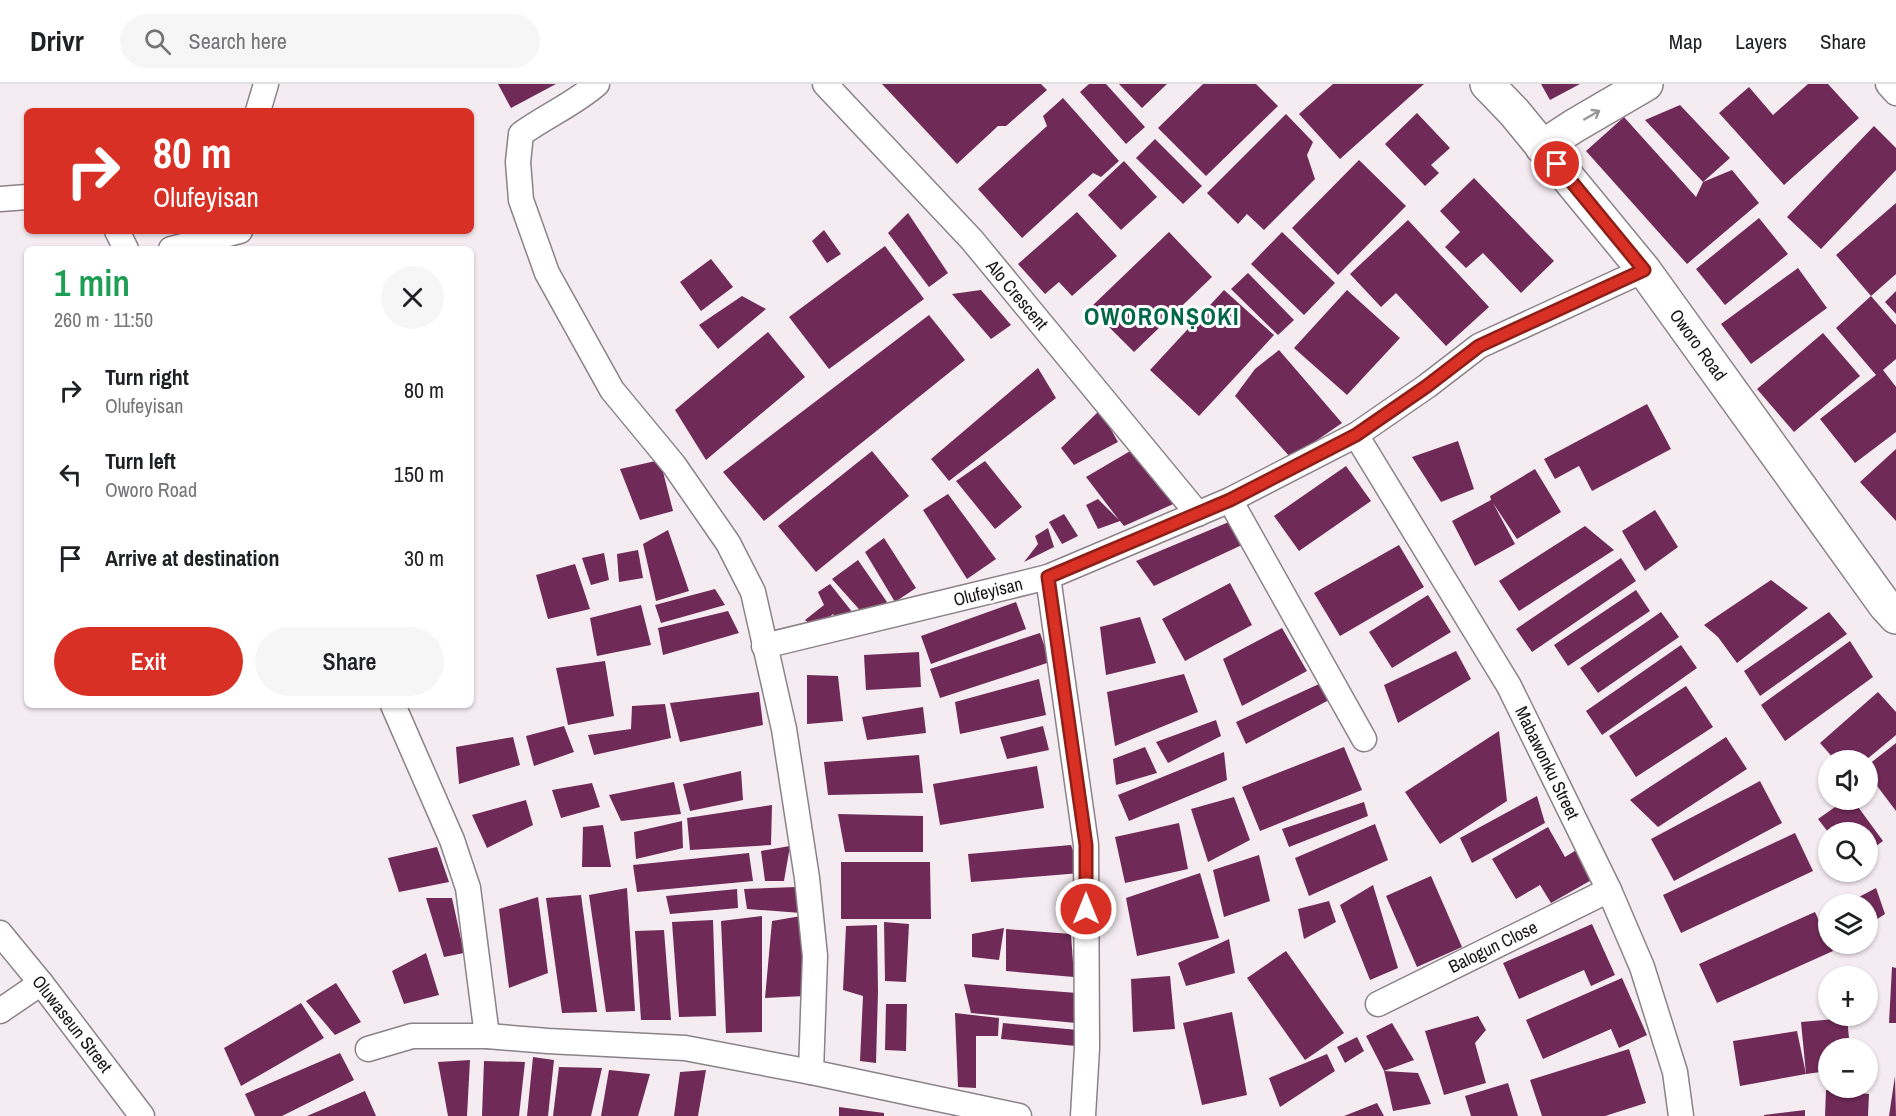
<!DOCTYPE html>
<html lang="en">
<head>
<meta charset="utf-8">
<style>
  :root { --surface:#fff; --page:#f6f6f6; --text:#202124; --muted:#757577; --line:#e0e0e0; --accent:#d93025 }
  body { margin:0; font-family:"Archivo Narrow",sans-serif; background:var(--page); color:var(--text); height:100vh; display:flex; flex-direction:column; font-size:22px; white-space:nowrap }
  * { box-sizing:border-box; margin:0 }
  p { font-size:20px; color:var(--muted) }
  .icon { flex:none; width:33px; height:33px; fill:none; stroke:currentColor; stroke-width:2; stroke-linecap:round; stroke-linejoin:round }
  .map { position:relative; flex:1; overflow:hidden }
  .side { position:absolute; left:24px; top:162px; width:450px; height:462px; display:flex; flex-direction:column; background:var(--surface); border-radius:9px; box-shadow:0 2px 4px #0004 }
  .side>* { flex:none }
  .guide { position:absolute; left:24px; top:24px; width:450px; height:126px; border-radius:9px; box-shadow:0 2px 4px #0004; background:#d93025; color:#fff; overflow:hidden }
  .controls { position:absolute; left:1818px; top:666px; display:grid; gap:12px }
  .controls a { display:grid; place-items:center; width:60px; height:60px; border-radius:50%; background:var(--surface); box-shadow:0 2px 4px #0004; font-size:30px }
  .pin { position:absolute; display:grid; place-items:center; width:51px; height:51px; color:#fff; margin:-26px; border:3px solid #fff; border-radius:50%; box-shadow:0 2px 6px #0007 }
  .me { position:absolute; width:66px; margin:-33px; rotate:0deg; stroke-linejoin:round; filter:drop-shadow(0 0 4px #0008) }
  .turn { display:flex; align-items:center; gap:21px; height:126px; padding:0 30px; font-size:27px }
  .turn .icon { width:78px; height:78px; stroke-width:2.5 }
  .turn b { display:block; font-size:42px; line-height:51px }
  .round { display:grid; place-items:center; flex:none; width:63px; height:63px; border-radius:32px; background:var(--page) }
  .summary { display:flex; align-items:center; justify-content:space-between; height:102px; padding:0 30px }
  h1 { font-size:36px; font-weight:600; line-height:45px; color:#1e9e55 }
  .cta { display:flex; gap:12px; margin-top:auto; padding:12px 30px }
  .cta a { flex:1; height:69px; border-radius:36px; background:var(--accent); color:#fff; font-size:24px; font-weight:600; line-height:69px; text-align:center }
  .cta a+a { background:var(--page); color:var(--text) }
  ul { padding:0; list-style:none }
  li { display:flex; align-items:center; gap:18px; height:84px; padding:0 30px }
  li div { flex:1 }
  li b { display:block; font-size:22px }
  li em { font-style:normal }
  header { display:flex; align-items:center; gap:36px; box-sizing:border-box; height:84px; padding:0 30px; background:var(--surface); border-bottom:2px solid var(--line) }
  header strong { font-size:28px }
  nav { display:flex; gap:33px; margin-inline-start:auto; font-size:21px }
  .search { width:420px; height:54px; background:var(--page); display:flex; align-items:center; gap:15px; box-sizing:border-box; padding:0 21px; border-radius:33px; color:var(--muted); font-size:22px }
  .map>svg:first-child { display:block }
</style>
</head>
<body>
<header>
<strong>Drivr</strong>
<div class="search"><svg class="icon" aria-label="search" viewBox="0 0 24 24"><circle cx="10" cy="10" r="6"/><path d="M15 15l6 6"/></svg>Search here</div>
<nav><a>Map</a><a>Layers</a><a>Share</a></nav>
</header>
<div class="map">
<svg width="1896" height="1032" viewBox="0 0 1896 1032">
  <rect width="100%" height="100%" fill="#f5ecf1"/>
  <g fill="#6f2a58">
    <path d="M498 0H556L511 24Z"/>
    <path d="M882 0H1041L1047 6 1006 42H998L957 80Z"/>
    <path d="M1089 0H1106L1145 43 1126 60 1080 8Z"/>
    <path d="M1119 0H1167L1142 24Z"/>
    <path d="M1203 0H1256L1278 22 1206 92 1158 44Z"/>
    <path d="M1333 0H1424L1340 75 1299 30Z"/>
    <path d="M1541 0H1580L1550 16Z"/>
    <path d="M1808 0H1828L1859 34 1784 101 1719 29 1749 3 1773 31Z"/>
    <path d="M1063 14 1119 77 1101 93 1093 89 1022 154 978 105 1047 42 1043 32Z"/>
    <path d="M1680 21 1730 74 1703 98 1732 86 1759 119 1687 180 1586 67 1624 33 1696 113 1703 98 1645 36Z"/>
    <path d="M1417 29 1450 64 1431 81 1439 89 1425 102 1385 60Z"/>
    <path d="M1286 30 1313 58 1307 71 1315 95 1264 146 1247 130 1238 140 1207 109Z"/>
    <path d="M1874 42 1896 64V86L1821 165 1787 133Z"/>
    <path d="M1155 55 1202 102 1183 120 1136 74Z"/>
    <path d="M1359 76 1406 122 1338 191 1292 144Z"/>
    <path d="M1124 77 1157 113 1121 146 1088 111Z"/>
    <path d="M1474 94 1554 177 1521 209 1483 169 1466 184 1445 163 1460 148 1440 127Z"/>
    <path d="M1896 119V190L1871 212 1836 171Z"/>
    <path d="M1077 128 1117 172 1072 212 1059 198 1045 210 1018 180Z"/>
    <path d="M908 129 948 189 929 203 888 149Z"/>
    <path d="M1759 134 1788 170 1725 221 1696 185Z"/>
    <path d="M1408 136 1489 223 1446 262 1396 209 1381 223 1350 190Z"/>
    <path d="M824 146 841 170 827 179 812 157Z"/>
    <path d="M1169 148 1212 193 1134 268 1090 224Z"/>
    <path d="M1282 148 1335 199 1304 231 1251 180Z"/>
    <path d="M885 162 924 215 829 285 789 233Z"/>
    <path d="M711 175 733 203 701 227 680 198Z"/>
    <path d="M1798 184 1827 224 1751 280 1721 240Z"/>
    <path d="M1248 189 1294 236 1278 251 1231 205Z"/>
    <path d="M981 206 1011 241 991 255 952 210Z"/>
    <path d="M1224 206 1274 251 1199 332 1150 286Z"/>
    <path d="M1347 206 1400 254 1347 311 1294 264Z"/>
    <path d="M1896 207V230L1885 218Z"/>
    <path d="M742 212 766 225 718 265 699 241Z"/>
    <path d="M1871 212 1896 241V275L1883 286 1896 303V348L1855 379 1820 335 1876 291 1836 244Z"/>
    <path d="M929 231 965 276 764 437 723 388Z"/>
    <path d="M768 248 805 293 706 376 675 326Z"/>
    <path d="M1823 249 1860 292 1794 348 1757 305Z"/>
    <path d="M1279 266 1342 339 1291 374 1235 312 1255 285Z"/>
    <path d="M1038 284 1056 314 949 397 931 375Z"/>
    <path d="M1647 320 1671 365 1592 407 1579 382 1555 395 1544 375Z"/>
    <path d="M1100 326 1118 358 1074 381 1061 364Z"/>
    <path d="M1458 357 1474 405 1441 418 1412 373Z"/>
    <path d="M1137 363 1180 417 1124 442 1120 437 1098 445 1086 421 1098 415 1119 436 1086 393Z"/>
    <path d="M1896 365V437L1860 398Z"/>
    <path d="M872 367 909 412 816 488 778 442Z"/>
    <path d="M660 376 673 427 640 436 620 385Z"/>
    <path d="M985 377 1022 423 995 445 956 397Z"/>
    <path d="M1346 382 1371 417 1299 467 1274 432Z"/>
    <path d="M1535 385 1561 428 1517 455 1493 419 1515 460 1475 482 1452 437 1491 416 1490 412Z"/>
    <path d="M948 410 996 475 967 495 923 426Z"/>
    <path d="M1655 426 1678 463 1645 487 1622 447Z"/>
    <path d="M1064 430 1078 452 1062 460 1049 438Z"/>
    <path d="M1236 435 1244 460 1154 502 1136 477Z"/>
    <path d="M1585 442 1614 466 1519 527 1499 497Z"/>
    <path d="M1048 444 1054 463 1024 478 1038 460 1035 452Z"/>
    <path d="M668 446 689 507 656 517 643 460Z"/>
    <path d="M884 454 916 504 895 518 865 468Z"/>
    <path d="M1399 461 1424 503 1340 552 1314 509Z"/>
    <path d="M638 466 643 494 619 498 617 470Z"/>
    <path d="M604 469 609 496 591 501 582 474Z"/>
    <path d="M1621 474 1636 497 1532 568 1516 545Z"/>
    <path d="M858 476 887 518 866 533 832 495Z"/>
    <path d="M575 480 590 525 548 535 536 491Z"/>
    <path d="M1771 496 1808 524 1737 579 1718 553 1704 541Z"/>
    <path d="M1230 499 1252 541 1185 577 1162 535Z"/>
    <path d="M830 500 853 529 841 539 833 530 816 545 805 536 824 521 818 508Z"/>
    <path d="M715 505 725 521 661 539 655 521Z"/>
    <path d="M1636 506 1650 527 1568 582 1554 561Z"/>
    <path d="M1428 511 1451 548 1392 584 1369 548Z"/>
    <path d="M1016 518 1026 545 931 580 921 552Z"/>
    <path d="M641 521 651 561 597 572 590 534Z"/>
    <path d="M728 527 739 549 663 571 658 544Z"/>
    <path d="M1661 528 1679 553 1598 609 1580 584Z"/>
    <path d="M1829 528 1847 550 1760 612 1744 587Z"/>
    <path d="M1140 533 1156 579 1106 591 1100 543Z"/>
    <path d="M1282 544 1307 587 1242 622 1223 575Z"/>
    <path d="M1040 549 1050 578 940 614 930 585Z"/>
    <path d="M1850 557 1873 593 1785 657 1761 621Z"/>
    <path d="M1681 561 1697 584 1602 651 1586 627Z"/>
    <path d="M1456 567 1471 595 1398 639 1384 601Z"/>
    <path d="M919 568 921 603 866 606 864 571Z"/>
    <path d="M605 577 614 632 568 641 556 584Z"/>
    <path d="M1184 590 1198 628 1115 662 1107 608Z"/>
    <path d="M807 591 838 592 843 637 807 640Z"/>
    <path d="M1039 595 1046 631 960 650 955 618Z"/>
    <path d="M1319 600 1329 616 1246 660 1236 638Z"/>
    <path d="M1686 602 1713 643 1636 693 1609 652Z"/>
    <path d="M759 608 763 641 680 658 670 619Z"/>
    <path d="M1878 608 1896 628V651L1866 676H1835L1820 659Z"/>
    <path d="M665 620 671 654 594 671 588 651 631 645 632 622Z"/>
    <path d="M923 623 926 649 867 656 862 633Z"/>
    <path d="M1216 636 1221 652 1168 679 1156 658Z"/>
    <path d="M564 642 574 668 534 682 526 652Z"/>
    <path d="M1043 642 1049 666 1007 675 1000 653Z"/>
    <path d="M1499 647 1507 717 1440 760 1405 708Z"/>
    <path d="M513 653 520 681 459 700 456 663Z"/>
    <path d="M1726 653 1747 685 1658 743 1630 716Z"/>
    <path d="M1896 659V727L1868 690V681Z"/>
    <path d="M1145 663 1157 689 1116 701 1113 675Z"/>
    <path d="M1344 663 1362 706 1260 747 1242 703Z"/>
    <path d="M1224 668 1227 696 1129 737 1118 711Z"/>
    <path d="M919 671 923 709 828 711 824 678Z"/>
    <path d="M1037 682 1044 724 940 741 933 700Z"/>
    <path d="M741 687 743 716 690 727 683 700Z"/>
    <path d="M1760 697 1782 739 1674 797 1651 755Z"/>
    <path d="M674 698 681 730 621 737 609 711Z"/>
    <path d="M592 699 600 723 561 734 552 706Z"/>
    <path d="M1537 712 1545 739 1472 779 1460 754Z"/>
    <path d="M1234 713 1250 756 1208 778 1191 725Z"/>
    <path d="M526 716 533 741 487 764 472 731Z"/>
    <path d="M1845 716H1853L1883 757 1868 768V748H1828L1818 735Z"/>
    <path d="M1364 718 1368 732 1289 763 1282 745Z"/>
    <path d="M772 721 771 761 690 766 687 734Z"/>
    <path d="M838 730 923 732V768H845Z"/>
    <path d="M682 737 683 764 636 775 634 748Z"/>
    <path d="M1179 739 1188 785 1125 799 1115 753Z"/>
    <path d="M1375 740 1388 776 1309 812 1295 774Z"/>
    <path d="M603 741 611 783H582L583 743Z"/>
    <path d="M1548 743 1565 773 1578 765 1595 794 1551 819 1540 801 1516 815 1492 775Z"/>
    <path d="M1795 749 1813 787 1681 849 1663 811Z"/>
    <path d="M1071 761 1081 789 971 798 968 770Z"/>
    <path d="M790 762 784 797H765L761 767Z"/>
    <path d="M437 763 449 798 399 808 388 774Z"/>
    <path d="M749 769 753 797 637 808 633 781Z"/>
    <path d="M1259 771 1270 817 1224 833 1213 786Z"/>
    <path d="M841 778H930L931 835H841Z"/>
    <path d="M1200 789 1219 854 1137 872 1126 814Z"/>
    <path d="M1431 792 1462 863 1417 883 1386 812Z"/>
    <path d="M1373 801 1398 884 1370 896 1340 821Z"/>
    <path d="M797 803 801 829 747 825 744 805Z"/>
    <path d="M627 804 635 927 606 928 589 811Z"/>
    <path d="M1876 804 1885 830 1868 841V820H1857L1855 815Z"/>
    <path d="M737 805 738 824 670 830 666 812Z"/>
    <path d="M581 811 597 928 562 929 546 814Z"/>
    <path d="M538 813 548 889 509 904 499 825Z"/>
    <path d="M426 814H452L464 869 444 873Z"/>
    <path d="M1329 817 1336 838 1304 855 1298 825Z"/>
    <path d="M1815 828 1833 867 1717 919 1699 880Z"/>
    <path d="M807 831 805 912 765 914 772 837Z"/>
    <path d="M762 832V948L726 949 721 837Z"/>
    <path d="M713 836 716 932 679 933 672 838Z"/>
    <path d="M884 838 909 840 906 898 885 897Z"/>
    <path d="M1592 840 1615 891 1591 902 1584 886 1519 915 1503 879Z"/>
    <path d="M877 841 878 908 876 979 860 977 863 912 843 906 846 842Z"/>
    <path d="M1004 844 999 876 972 873V850Z"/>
    <path d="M1006 845 1071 850 1074 893 1006 887Z"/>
    <path d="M664 846 671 936H641L635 847Z"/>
    <path d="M1229 855 1235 889 1186 902 1178 879Z"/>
    <path d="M1286 867 1344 949 1305 976 1247 894Z"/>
    <path d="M426 869 439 911 404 920 392 887Z"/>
    <path d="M1892 883 1896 884V939H1889Z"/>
    <path d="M1170 892 1175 945 1133 948 1131 895Z"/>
    <path d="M1622 894 1647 951 1619 964 1611 945 1543 975 1526 936Z"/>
    <path d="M336 899 361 938 335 951 306 917Z"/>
    <path d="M964 900 1077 909 1076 939 971 929Z"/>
    <path d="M301 919 324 954 241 1002 224 964Z"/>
    <path d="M886 920H907L906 967 885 966Z"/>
    <path d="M1232 928 1247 1011 1202 1021 1183 939Z"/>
    <path d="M955 929 999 934 998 952H976V1004L958 1003Z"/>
    <path d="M1478 932 1486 946 1475 959 1486 999 1444 1011 1425 947Z"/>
    <path d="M1847 934 1850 964H1828V987L1806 990 1801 938Z"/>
    <path d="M1003 939 1078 946 1076 962 1001 955Z"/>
    <path d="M1392 939 1414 976 1384 987 1366 952Z"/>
    <path d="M1797 947 1806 990 1740 1002 1733 957Z"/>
    <path d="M1357 953 1364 967 1345 979 1337 963Z"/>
    <path d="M1629 965 1646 1019 1605 1032H1542L1530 996Z"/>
    <path d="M340 969 354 996 282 1032H255L245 1010Z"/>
    <path d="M1327 970 1335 987 1280 1023 1269 994Z"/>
    <path d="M533 973 554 976 548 1032H527Z"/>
    <path d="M470 976 467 1032H448L438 978Z"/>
    <path d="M484 977 525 978 519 1032H482Z"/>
    <path d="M559 983 602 984 591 1032H553Z"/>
    <path d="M609 986 650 990 638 1032H601Z"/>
    <path d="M706 986 698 1032H674L680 988Z"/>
    <path d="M1384 987 1418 989 1431 1020 1393 1027Z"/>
    <path d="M1895 992 1896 1032H1889Z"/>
    <path d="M1508 999 1518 1032H1471L1465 1012Z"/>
    <path d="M1826 1006 1869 1010 1868 1032H1825Z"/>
    <path d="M365 1007 376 1032H307Z"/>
    <path d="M1377 1019 1384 1032H1344Z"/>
    <path d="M839 1023 884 1029V1032H839Z"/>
    <path d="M1805 1026V1032H1764V1031Z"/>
  </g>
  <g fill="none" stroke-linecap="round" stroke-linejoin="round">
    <defs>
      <g id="street">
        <path d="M597 0C574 20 546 32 521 50L518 78 521 116 547 189 612 306 674 381 728 459 753 508 784 645 807 794 815 872 811 988"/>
        <path d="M825 0 972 156 1198 430"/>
        <path d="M1888 0 1896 9"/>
        <path d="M258 27 266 0"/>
        <path d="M0 115 27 113"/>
        <path d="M117 147 126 165"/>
        <path d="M171 165 240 147"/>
        <path d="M1356 351 1509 602 1609 806 1642 883 1675 988 1681 1032"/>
        <path d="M1230 416 1364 655"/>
        <path d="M1048 493 1086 761 1087 964 1083 1032"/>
        <path d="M764 562 1048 493 1230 416 1356 351 1427 302 1479 262 1644 186"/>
        <path d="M393 621 452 756 468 804 487 952"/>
        <path d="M0 849 41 899 142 1032"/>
        <path d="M1378 920 1609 806"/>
        <path d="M0 927 41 899"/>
        <path d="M368 965 412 952H487L548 957 685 964 811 988 1019 1032"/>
      </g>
      <g id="secondary">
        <path d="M1487 0 1514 28 1644 186 1885 521 1896 533"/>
        <path d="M1542 63 1574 42 1646 0"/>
      </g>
    </defs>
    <use href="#street" stroke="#8a8287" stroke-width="27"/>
    <use href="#secondary" stroke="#8a8287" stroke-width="36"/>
    <use href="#street" stroke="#fff" stroke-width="24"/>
    <use href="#secondary" stroke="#fff" stroke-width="33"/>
  </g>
  <defs><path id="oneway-shaft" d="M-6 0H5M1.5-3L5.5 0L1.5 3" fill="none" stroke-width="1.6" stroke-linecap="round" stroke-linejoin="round" transform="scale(1.5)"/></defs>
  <use stroke="#989697" href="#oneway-shaft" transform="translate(1592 31) rotate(-30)"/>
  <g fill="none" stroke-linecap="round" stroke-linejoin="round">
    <defs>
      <path id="route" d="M1086 825V761L1048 493 1230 416 1356 351 1427 302 1479 262 1644 186 1557 80"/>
    </defs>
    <use href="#route" stroke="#8d1f18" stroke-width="15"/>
    <use href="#route" stroke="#d93025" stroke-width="10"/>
  </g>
  <g text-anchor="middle" stroke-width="6" stroke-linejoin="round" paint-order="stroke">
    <g font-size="18" fill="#191617" stroke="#fff">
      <text transform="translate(1017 211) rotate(50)" y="6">Alo Crescent</text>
      <text transform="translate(1698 261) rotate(54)" y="6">Oworo Road</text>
      <text transform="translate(988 508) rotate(-14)" y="6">Olufeyisan</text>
      <text transform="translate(1547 679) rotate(64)" y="6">Mabawonku Street</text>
      <text transform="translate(1493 863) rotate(-26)" y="6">Balogun Close</text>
      <text transform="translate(72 940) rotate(52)" y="6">Oluwaseun Street</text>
    </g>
    <g font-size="24" font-weight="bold" letter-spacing="1.5" fill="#006846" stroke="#fff">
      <text x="1162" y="241">OWORONṢOKI</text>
    </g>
  </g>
</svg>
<div class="controls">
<a><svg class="icon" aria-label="sound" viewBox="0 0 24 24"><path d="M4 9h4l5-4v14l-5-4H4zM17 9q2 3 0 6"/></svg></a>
<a><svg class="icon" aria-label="search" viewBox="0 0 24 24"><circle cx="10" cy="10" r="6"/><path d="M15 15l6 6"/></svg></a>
<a><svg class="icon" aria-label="layers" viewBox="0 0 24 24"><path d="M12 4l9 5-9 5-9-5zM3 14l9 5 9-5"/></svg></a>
<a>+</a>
<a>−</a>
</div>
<div class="pin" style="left:1557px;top:80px;background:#d93025"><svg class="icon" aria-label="arrive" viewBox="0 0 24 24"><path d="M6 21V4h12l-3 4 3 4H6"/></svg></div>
<svg class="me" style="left:1086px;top:825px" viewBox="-20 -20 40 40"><circle r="17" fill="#d93025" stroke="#fff" stroke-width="3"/><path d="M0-11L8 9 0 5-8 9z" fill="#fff"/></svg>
<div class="guide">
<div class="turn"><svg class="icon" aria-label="right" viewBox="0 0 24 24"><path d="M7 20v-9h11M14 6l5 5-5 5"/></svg><div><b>80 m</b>Olufeyisan</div></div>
</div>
<section class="side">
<div class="summary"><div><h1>1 min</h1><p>260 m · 11:50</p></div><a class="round"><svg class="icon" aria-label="close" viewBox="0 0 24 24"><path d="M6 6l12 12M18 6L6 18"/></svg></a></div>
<ul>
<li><svg class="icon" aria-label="right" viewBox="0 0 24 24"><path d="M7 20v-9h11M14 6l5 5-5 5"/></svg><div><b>Turn right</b><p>Olufeyisan</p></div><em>80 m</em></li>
<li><svg class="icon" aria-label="left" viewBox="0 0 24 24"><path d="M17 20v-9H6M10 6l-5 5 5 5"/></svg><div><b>Turn left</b><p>Oworo Road</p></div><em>150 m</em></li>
<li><svg class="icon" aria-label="arrive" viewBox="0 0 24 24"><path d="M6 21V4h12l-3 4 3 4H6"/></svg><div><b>Arrive at destination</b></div><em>30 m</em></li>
</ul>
<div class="cta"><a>Exit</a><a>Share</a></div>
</section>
</div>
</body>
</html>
